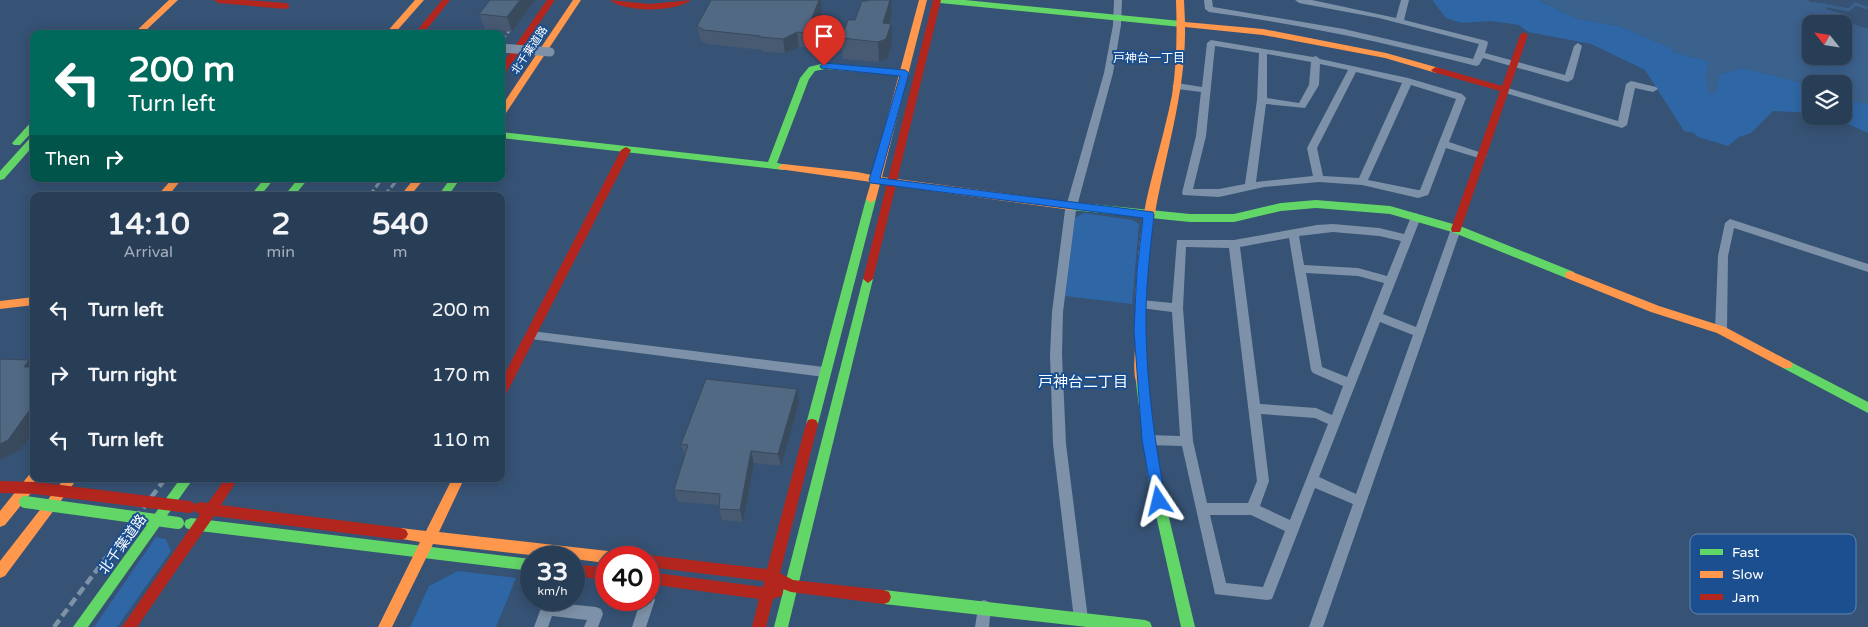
<!DOCTYPE html>
<html lang="en">
<head>
<meta charset="utf-8">
<style>
  :root { --surface:#283e57; --page:#30455d; --text:#f1f3f6; --muted:#a5aeba; --line:#44576d }
  body { margin:0; font-family:"Varela Round","Noto Sans JP",sans-serif; background:var(--page); color:var(--text); height:100vh; display:flex; flex-direction:column; font-size:19px; white-space:nowrap }
  * { box-sizing:border-box; margin:0 }
  p { font-size:16px; color:var(--muted) }
  .icon { flex:none; width:28px; height:28px; fill:none; stroke:currentColor; stroke-width:2; stroke-linecap:round; stroke-linejoin:round }
  .map { position:relative; flex:1; overflow:hidden }
  .sheet { position:absolute; left:30px; top:192px; width:475px; height:290px; display:flex; flex-direction:column; background:var(--surface); border-radius:10px; box-shadow:0 2px 12px #0003,0 0 0 1px var(--line) }
  .sheet>* { flex:none }
  .banner { position:absolute; left:30px; top:30px; width:475px; height:152px; border-radius:10px; box-shadow:0 2px 12px #0003,0 0 0 1px var(--line); background:#00695c; color:#fff; overflow:hidden }
  .needle { width:32px; rotate:300deg }
  .tools { position:absolute; left:1802px; top:15px; display:grid; gap:10px }
  .tools a { display:grid; place-items:center; width:50px; height:50px; border-radius:10px; background:var(--surface); box-shadow:0 2px 12px #0003,0 0 0 1px var(--line); font-size:25px }
  .speed { position:absolute; left:520px; top:546px; display:flex; gap:10px; font-size:25px; font-weight:700; text-align:center }
  .speed>* { display:grid; place-content:center; width:65px; height:65px; border-radius:50%; background:var(--surface); box-shadow:0 2px 12px #0003,0 0 0 1px var(--line); line-height:1 }
  .speed small { font-size:12px; font-weight:400 }
  .speed .limit { border:8px solid #d22; background:#fff; color:#111 }
  .pin { position:absolute; display:grid; place-items:center; width:42px; height:42px; color:#fff; margin:-51px -21px; border-radius:50% 50% 50% 0; rotate:-45deg; box-shadow:0 0 5px #0007 }
  .pin .icon { rotate:45deg }
  .me { position:absolute; width:55px; margin:-28px; rotate:350deg; stroke-linejoin:round; filter:drop-shadow(0 0 4px #0008) }
  .turn { display:flex; align-items:center; gap:18px; height:105px; padding:0 15px; font-size:22px }
  .turn .icon { width:65px; height:65px; stroke-width:2.5 }
  .turn b { display:block; font-size:35px; line-height:42px }
  .then { display:flex; align-items:center; height:48px; padding:0 15px; background:#0003; gap:10px; font-size:19px }
  .eta { display:flex; justify-content:space-evenly; align-items:center; height:85px; text-align:center }
  .eta b { font-size:30px; font-weight:700; line-height:35px }
  ul { padding:0; list-style:none }
  li { display:flex; align-items:center; gap:15px; height:65px; padding:0 15px }
  li div { flex:1 }
  li b { display:block; font-size:19px }
  li em { font-style:normal }
  .map>svg:first-child { display:block }
</style>
</head>
<body>
<div class="map">
<svg width="1868" height="627" viewBox="0 0 1868 627">
  <rect width="100%" height="100%" fill="#365274"/>
  <g fill="#2f66a5">
    <path d="M1432 0H1539L1578 19 1619 26 1669 47 1676 53 1710 61 1706 74 1714 94 1720 74 1743 68 1811 85V113L1773 111 1751 133 1739 137 1728 146 1698 137 1694 133 1684 131 1645 70 1591 44 1528 32 1519 25 1491 21 1462 23 1446 18Z"/>
    <path d="M1844 98 1849 101 1868 104V133L1842 121 1824 116H1844Z"/>
    <path d="M1084 213 1132 220 1139 224 1132 304 1065 296 1075 218Z"/>
    <path d="M156 537 166 539 171 551 117 627H94Z"/>
    <path d="M458 571 516 578 496 627H410L429 586Z"/>
  </g>
  <path fill="#3b618d" fill-rule="evenodd" d="M1539 0H1808L1811 2 1828 4 1826 9 1844 14 1841 20 1868 29V104L1849 101 1844 98V84H1811V85L1743 68 1720 74 1714 94 1708 93 1706 74 1709 61 1676 53 1669 47 1619 26 1578 19ZM1811 24H1844V56H1811Z"/>
  <g fill="none" stroke-linecap="round" stroke-linejoin="round">
    <path stroke="#3b618d" stroke-width="3" d="M1823 5 1849 10 1855 4 1868 8"/>
    <g fill="#7d92a8" fill-rule="evenodd">
      <path d="M1114 0H1122L1121 25 1113 73 1076 210 1063 312 1062 355 1066 444 1088 619 1086 624 1081 626 1076 624 1074 619 1053 444 1050 355 1052 312 1065 210 1104 73 1113 25Z"/>
      <path d="M1204 0H1212L1213 7 1344 29 1473 59 1479 44 1379 18 1299 3 1295 0H1312L1396 18 1401 0H1409L1404 20 1487 41 1488 43 1485 53 1565 75 1574 46 1578 43 1582 46 1573 79 1568 82 1483 58 1479 65 1476 66C1388 43 1300 24 1209 12L1205 9Z"/>
      <path d="M1211 40 1313 57 1316 56 1320 59 1408 78 1462 94 1466 98 1449 142 1485 154 1487 156 1482 159 1446 148 1429 193 1428 195 1418 198 1362 185 1319 182 1264 187 1219 197 1183 195 1182 193 1196 136 1201 92 1177 89 1172 86 1177 83 1202 87 1207 43ZM1215 46 1259 53 1257 100 1245 184 1219 189H1193L1206 136ZM1267 54 1311 62 1309 85 1299 103 1267 98ZM1320 64 1348 70 1307 148 1313 176 1256 182 1266 104 1305 108 1319 85ZM1356 72 1402 83 1359 178 1323 176 1317 148ZM1411 85 1456 99 1420 190H1418L1368 180Z"/>
      <path d="M1631 81 1656 87 1658 89 1653 92 1635 88 1627 125 1622 128 1502 92 1500 90 1502 88H1508L1618 121 1626 84Z"/>
      <path d="M1416 213 1421 217 1383 314 1416 327 1451 229 1456 225 1461 229 1323 627H1309L1353 504 1315 488 1272 599 1267 600 1215 594 1182 446 1148 445 1144 444 1142 440 1144 436 1148 435 1180 436 1172 312 1141 308 1135 304 1141 300 1172 303 1177 240H1234L1317 225 1333 224 1379 228 1404 234 1411 217ZM1333 232 1379 236 1401 241 1387 276 1358 268 1304 265 1299 236ZM1289 238 1311 370 1313 373 1343 386 1332 415 1316 408 1260 404 1240 247ZM1186 247 1229 248 1257 481 1248 503H1207L1193 441 1183 308ZM1306 273 1358 276 1384 283 1347 377 1322 367ZM1380 322 1413 335 1356 494 1319 477ZM1261 414 1315 418 1328 424 1290 520 1260 506 1269 481ZM1210 515H1251L1285 531 1263 587 1226 583Z"/>
      <path d="M1730 219 1868 264V272L1734 228 1728 256 1727 330 1725 333H1717L1715 330 1718 256 1725 223Z"/>
      <path d="M531 331 824 367 828 369 830 372 828 375 824 377 531 339 527 338 525 335 527 332Z"/>
      <path d="M649 594 653 595 655 600 646 627H632L641 600H649Z"/>
      <path d="M544 600H558L557 603 596 607 601 609 603 614 598 627H584L587 620 552 616 548 627H534Z"/>
      <path d="M984 600 989 602 991 607 989 627H975L979 602Z"/>
    </g>
    <g fill="#63d668" fill-rule="evenodd">
      <path d="M936 0H965L1181 21 1185 24 1181 27 940 3Z"/>
      <path d="M825 63 905 70 910 73 905 76 825 69 815 71 809 79 777 163 787 165 788 167 783 170 501 138V132L768 162 800 78 809 67Z"/>
      <path d="M34 121V130L20 145H14L12 143 14 141 31 122Z"/>
      <path d="M34 136V145L4 179 0 180V171L31 137Z"/>
      <path d="M264 179H274L260 196H250Z"/>
      <path d="M298 179H308L294 196H284Z"/>
      <path d="M450 179H460L448 196H438Z"/>
      <path d="M871 195 876 199 818 424 816 428 812 429 808 428 806 424 866 199Z"/>
      <path d="M1316 200 1390 206 1460 226 1574 272 1575 275 1574 278H1566L1452 232 1390 214 1316 208 1281 211 1234 222H1190L1071 210 1066 206 1071 202 1190 214H1234L1281 203Z"/>
      <path d="M868 275 873 279 788 627H774L863 279Z"/>
      <path d="M1787 360 1868 402V413L1783 368 1781 365 1783 362Z"/>
      <path d="M1142 378 1146 380 1148 383 1161 484 1195 627H1181L1149 484 1136 383 1138 380Z"/>
      <path d="M180 479H193L88 627H73Z"/>
      <path d="M191 518 531 559V571L191 530 186 528 184 524 186 520Z"/>
      <path d="M884 590 1145 620 1150 622 1152 627H1087L884 604 879 602 877 597 879 592Z"/>
    </g>
    <g fill="#ff974d" fill-rule="evenodd">
      <path d="M169 0H178L142 34H133Z"/>
      <path d="M415 0H424L394 34H385Z"/>
      <path d="M573 0H581L504 116 501 117V107Z"/>
      <path d="M919 0H927L882 177 1071 202 1075 203 1076 206 1075 209 1071 210 880 184 876 199 871 203 866 199 871 182 779 169 778 167 783 164 857 172 872 175Z"/>
      <path d="M1176 0H1184L1185 22 1263 29 1386 53 1439 68 1441 70 1436 73 1385 58 1263 35 1185 27C1186 93 1165 154 1154 219 1144 273 1145 328 1148 383L1146 386 1142 388 1138 386C1132 376 1135 357 1135 345 1134 297 1137 249 1146 202 1154 166 1165 131 1172 95 1177 63 1177 32 1176 0Z"/>
      <path d="M172 179H182L168 196H157Z"/>
      <path d="M414 179H424L410 196H400Z"/>
      <path d="M1570 271 1659 306 1725 327 1791 362 1793 365 1791 368H1783L1717 333 1651 312 1566 278 1565 275 1566 272Z"/>
      <path d="M34 297V305L0 309V301Z"/>
      <path d="M34 474V479H40L39 483 5 525 0 527V511L29 475Z"/>
      <path d="M64 479H77L5 576 0 578V561Z"/>
      <path d="M452 479H464L439 532 617 552 622 554 624 558H606V563L574 559V558H557L433 544 392 627H378L420 542 396 538 394 534 396 530 401 528 426 531Z"/>
    </g>
    <g fill="#b3261e" fill-rule="evenodd">
      <path d="M214 0H247L286 3 290 6 286 9 218 3Z"/>
      <path d="M442 0H450L423 34H414Z"/>
      <path d="M547 0H555L504 75 501 76V66Z"/>
      <path d="M610 0 650 4 691 0C676 12 625 13 610 0Z"/>
      <path d="M933 0H941L873 279 868 283 863 279Z"/>
      <path d="M1524 32 1528 35 1461 229 1460 232H1452L1451 229 1500 91 1433 72 1431 70 1436 67 1502 86 1520 35Z"/>
      <path d="M626 147 631 150 505 396 501 398V381L621 150Z"/>
      <path d="M812 419 816 420 818 424 780 573 793 580 884 590 889 592 891 597 889 602 884 604 791 592 783 589 782 596 773 599 766 627H752L759 599 649 584V572L763 587 764 581 649 567V558H644L649 555 767 569 806 424 808 420Z"/>
      <path d="M225 479H238L221 505 401 528 406 530 408 534 406 538 401 540 214 516 137 627H122L200 514 195 512 193 508 195 504 200 502 208 503Z"/>
      <path d="M0 481 36 482 41 484 42 488 41 492 36 494 0 493Z"/>
      <path d="M574 564 606 568V580L574 576Z"/>
    </g>
    <g stroke="#7e92a7" stroke-width="3" stroke-dasharray="8 3" stroke-linecap="butt">
      <path d="M485 34 511 0"/>
      <path d="M501 42 531 0"/>
      <path d="M369 196 382 179"/>
      <path d="M384 196 398 179"/>
    </g>
    <path stroke="#7e92a7" stroke-width="4.5" stroke-dasharray="9 4.5" stroke-linecap="butt" d="M54 627 165 479"/>
    <path stroke="#7d92a8" stroke-width="9" d="M501 48 550 52"/>
    <path stroke="#63d668" stroke-width="12" d="M25 502 178 523"/>
    <path stroke="#b3261e" stroke-width="12" d="M36 488 189 507"/>
  </g>
  <g fill="#475a72">
    <path d="M490 0H535L512 32 485 29 479 14Z"/>
    <path d="M868 0H891L892 15 889 24 892 44 887 59 879 62 843 59 841 38 855 20Z"/>
    <path d="M822 11 807 47H799L785 53 762 52V50L707 44 700 40 697 26Z"/>
    <path d="M797 389 799 402 781 466 754 463 743 522 722 520 719 509V505L678 502 674 490 685 456 681 444Z"/>
  </g>
  <g fill="#394a5c">
    <path d="M520 0H535L512 32 507 17Z"/>
    <path d="M819 0H821L822 11 807 47 806 33Z"/>
    <path d="M890 0H891L892 15 885 39 891 24 892 44 887 59 879 62 878 42 883 23Z"/>
    <path d="M797 32 799 47 785 53 783 39Z"/>
    <path d="M29 360 34 364V376L24 367Z"/>
    <path d="M797 389 799 402 781 466 778 454Z"/>
    <path d="M34 404V431L20 450 0 460V444Z"/>
    <path d="M751 451 754 463 743 522 740 510Z"/>
  </g>
  <g fill="#526984" stroke="#394a5c">
    <path d="M490 0H520L507 17 479 14Z"/>
    <path d="M711 0H819L806 33 797 32 783 39 760 37V36L704 30 697 26Z"/>
    <path d="M868 0H890L883 23 891 24 886 39 878 42 841 38 848 20H855L862 1H868Z"/>
    <path d="M0 359 29 360 24 367H34V404L8 440 0 444Z"/>
    <path d="M706 379 797 389 778 454 751 451 740 510 719 509 720 494 674 490 688 445 681 444Z"/>
  </g>
  <path fill="#1a73e8" stroke="#114b97" d="M824 63 905 70 909 73 880 178 1153 212 1154 215C1150 253 1145 291 1146 330 1147 387 1155 445 1166 501L1164 505 1159 507 1154 505 1153 501 1142 440 1134 330 1137 270 1143 218 871 183 869 180 900 76 821 68 820 66Z"/>
  <g text-anchor="middle" stroke-width="4" stroke-linejoin="round" paint-order="stroke">
    <g font-size="11" fill="#fff" stroke="#1b4f8f">
      <text transform="translate(529 50) rotate(-56)" y="4">北千葉道路</text>
    </g>
    <g font-size="12" fill="#fff" stroke="#1b4f8f">
      <text x="1149" y="62">戸神台一丁目</text>
    </g>
    <g font-size="14" fill="#fff" stroke="#1b4f8f">
      <text transform="translate(122 544) rotate(-54)" y="5">北千葉道路</text>
    </g>
    <g font-size="15" fill="#fff" stroke="#1b4f8f">
      <text x="1083" y="387">戸神台二丁目</text>
    </g>
  </g>
  <rect x="1690" y="534" width="166" height="80" rx="8" fill="#1b4f8f" stroke="#5f84b1" stroke-width="1"/>
  <rect x="1700" y="549" width="23" height="6" fill="#63d668"/>
  <rect x="1700" y="571" width="23" height="7" fill="#ff974d"/>
  <rect x="1700" y="594" width="23" height="6" fill="#b3261e"/>
  <g font-size="14" fill="#fff">
    <text x="1732" y="557">Fast</text>
    <text x="1732" y="579">Slow</text>
    <text x="1732" y="602">Jam</text>
  </g>
</svg>
<div class="tools">
<a><svg class="needle" viewBox="-14 -14 28 28"><path d="M0-13l5 13h-10z" fill="#e53935"/><path d="M0 13l5-13h-10z" fill="#a5aeba"/></svg></a>
<a><svg class="icon" aria-label="layers" viewBox="0 0 24 24"><path d="M12 4l9 5-9 5-9-5zM3 14l9 5 9-5"/></svg></a>
</div>
<div class="speed"><div>33<small>km/h</small></div><div class="limit">40</div></div>
<div class="pin" style="left:824px;top:66px;background:#d93025"><svg class="icon" aria-label="arrive" viewBox="0 0 24 24"><path d="M6 21V4h12l-3 4 3 4H6"/></svg></div>
<svg class="me" style="left:1159px;top:501px" viewBox="-20 -20 40 40"><path d="M0-17L14 15 0 8-14 15z" fill="#1a73e8" stroke="#fff" stroke-width="4"/></svg>
<div class="banner">
<div class="turn"><svg class="icon" aria-label="left" viewBox="0 0 24 24"><path d="M17 20v-9H6M10 6l-5 5 5 5"/></svg><div><b>200 m</b>Turn left</div></div>
<div class="then">Then<svg class="icon" aria-label="right" viewBox="0 0 24 24"><path d="M7 20v-9h11M14 6l5 5-5 5"/></svg></div>
</div>
<section class="sheet">
<div class="eta">
<div><b>14:10</b><p>Arrival</p></div>
<div><b>2</b><p>min</p></div>
<div><b>540</b><p>m</p></div>
</div>
<ul>
<li><svg class="icon" aria-label="left" viewBox="0 0 24 24"><path d="M17 20v-9H6M10 6l-5 5 5 5"/></svg><div><b>Turn left</b></div><em>200 m</em></li>
<li><svg class="icon" aria-label="right" viewBox="0 0 24 24"><path d="M7 20v-9h11M14 6l5 5-5 5"/></svg><div><b>Turn right</b></div><em>170 m</em></li>
<li><svg class="icon" aria-label="left" viewBox="0 0 24 24"><path d="M17 20v-9H6M10 6l-5 5 5 5"/></svg><div><b>Turn left</b></div><em>110 m</em></li>
</ul>
</section>
</div>
</body>
</html>
